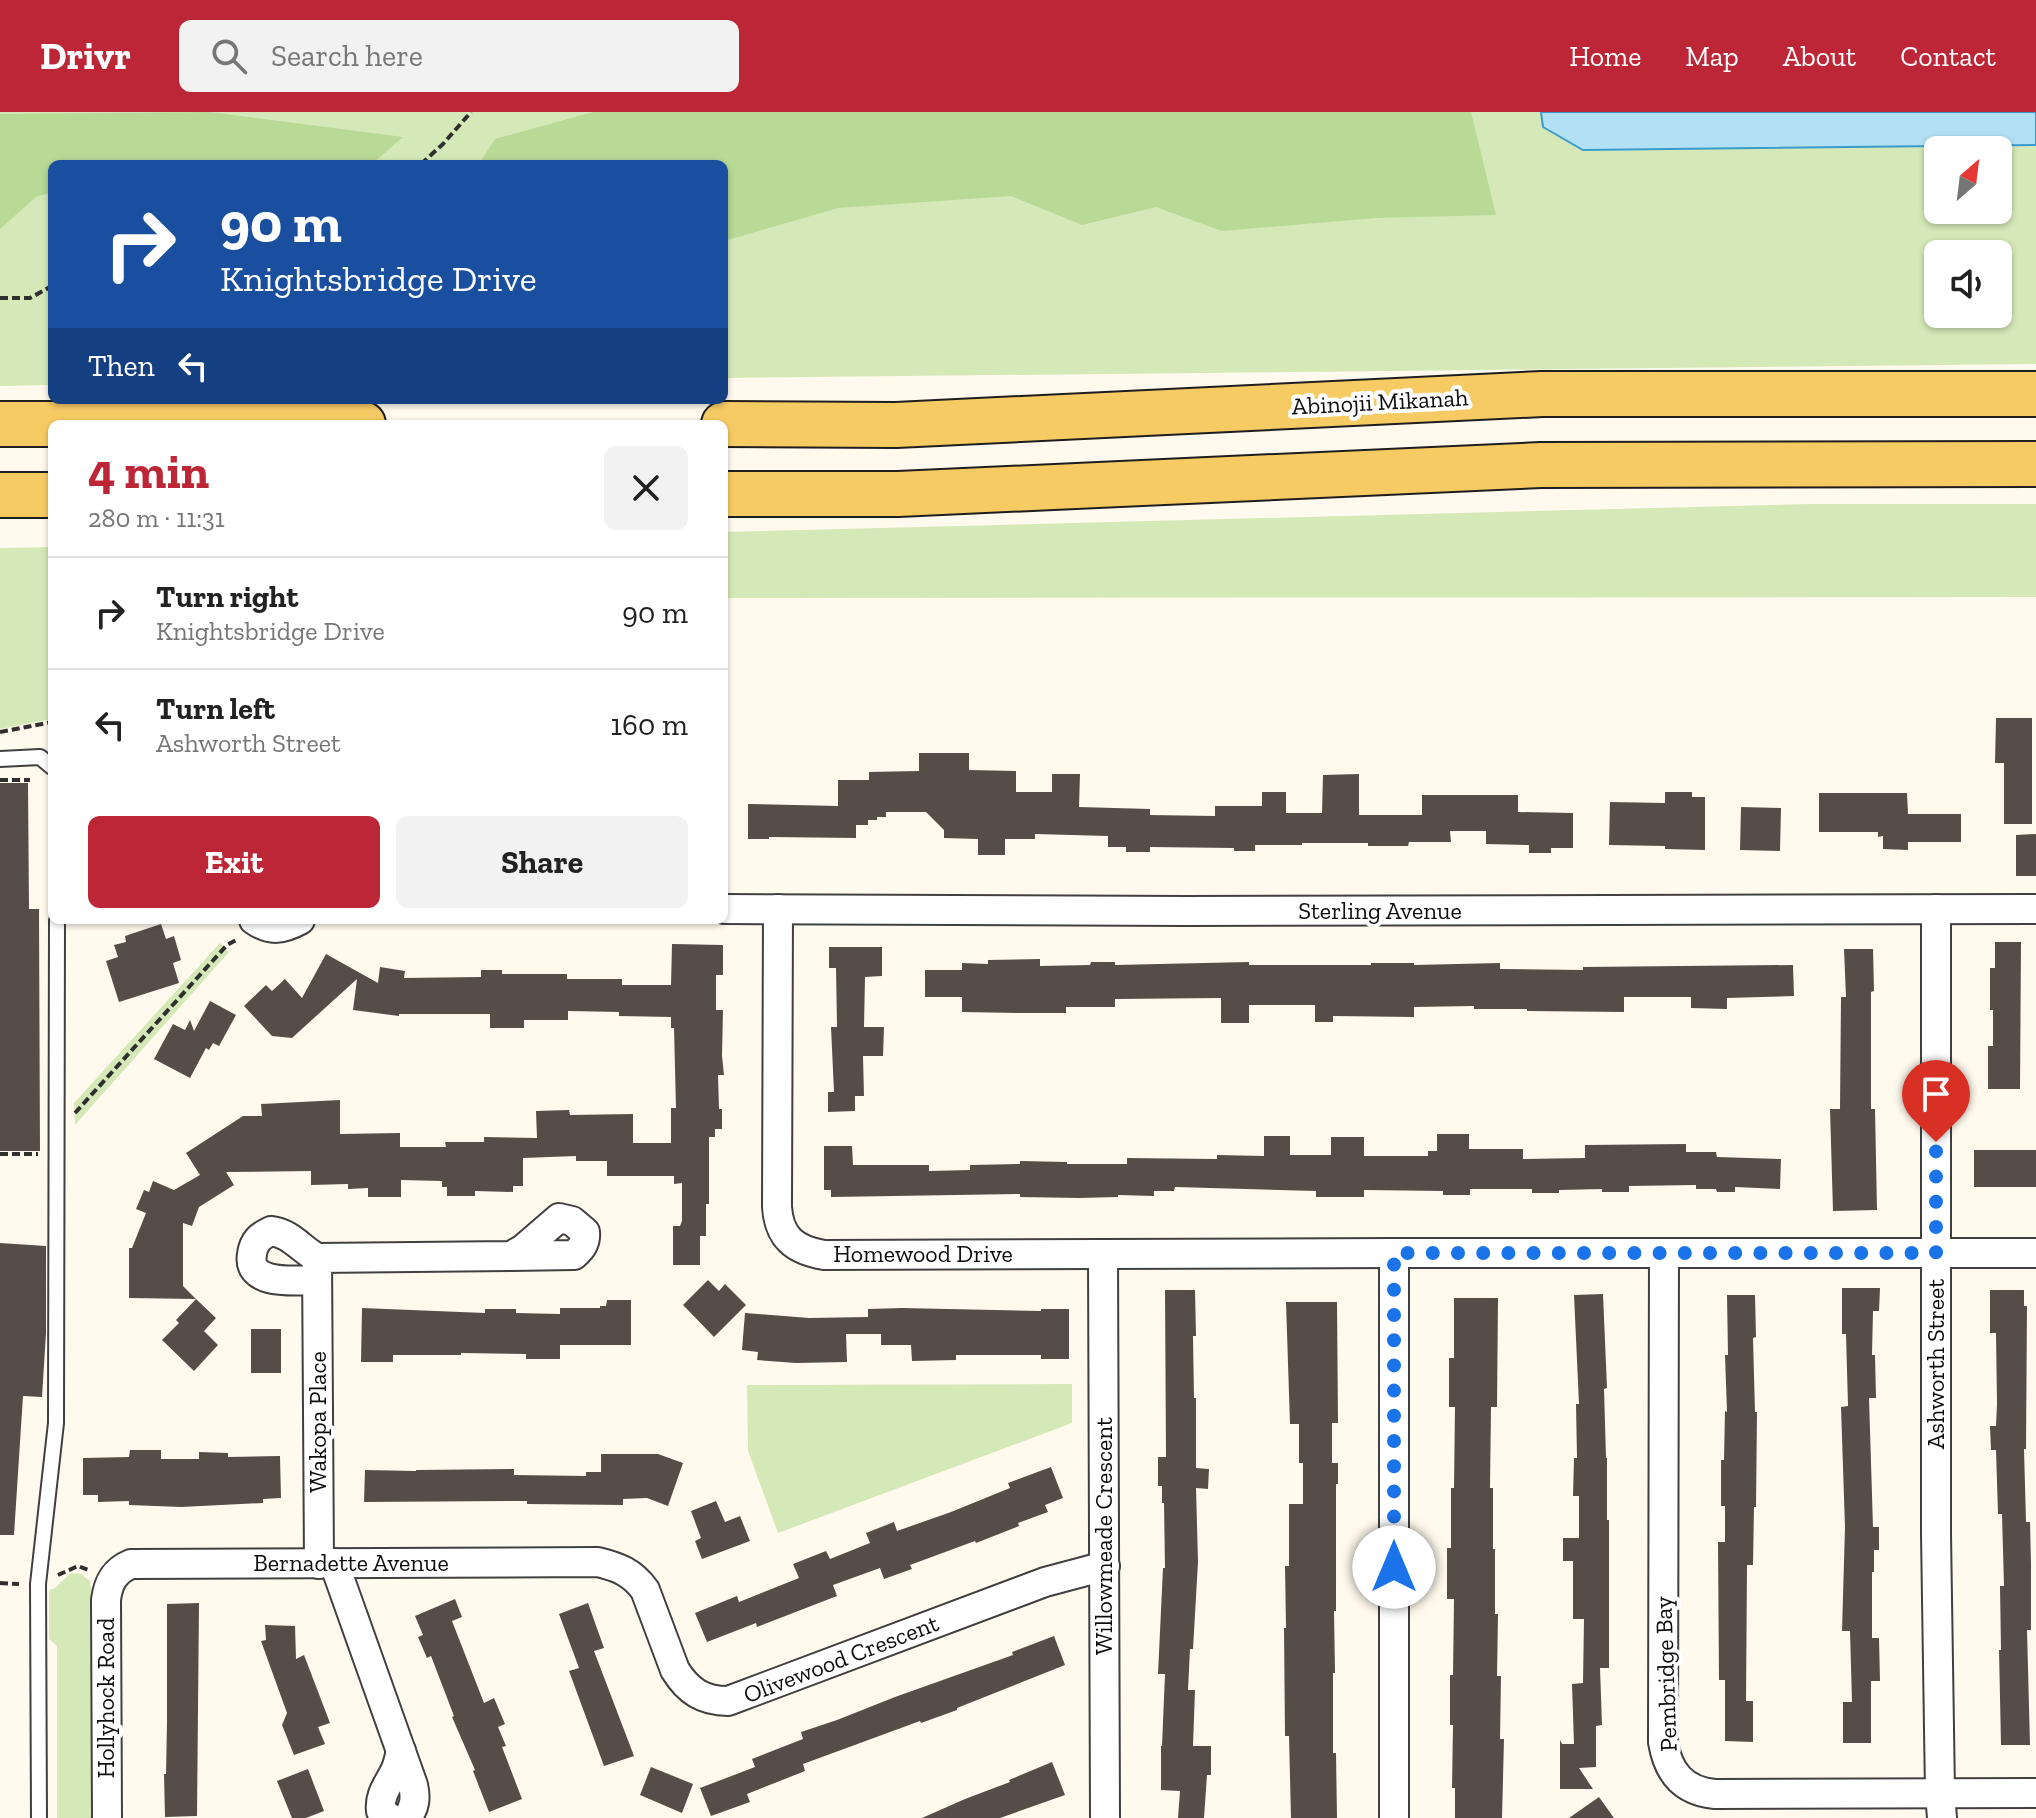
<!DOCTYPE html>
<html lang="en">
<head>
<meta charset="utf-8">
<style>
  :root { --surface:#fff; --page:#f2f2f2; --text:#222; --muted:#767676; --line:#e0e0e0; --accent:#bc2636 }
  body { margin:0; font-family:"Zilla Slab",serif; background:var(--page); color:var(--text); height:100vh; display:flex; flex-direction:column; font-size:30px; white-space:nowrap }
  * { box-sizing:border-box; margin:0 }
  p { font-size:26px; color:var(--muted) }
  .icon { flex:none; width:44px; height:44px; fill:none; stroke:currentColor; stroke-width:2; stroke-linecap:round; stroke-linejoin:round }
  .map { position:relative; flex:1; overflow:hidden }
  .side { position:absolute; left:48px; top:308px; width:680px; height:504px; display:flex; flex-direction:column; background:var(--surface); border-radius:12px; box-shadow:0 2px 6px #0004 }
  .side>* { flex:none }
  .top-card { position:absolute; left:48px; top:48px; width:680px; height:244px; border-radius:12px; box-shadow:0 2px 6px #0004; background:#1a4fa0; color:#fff; overflow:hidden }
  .needle { width:52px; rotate:28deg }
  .buttons { position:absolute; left:1924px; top:24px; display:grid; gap:16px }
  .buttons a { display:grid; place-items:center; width:88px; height:88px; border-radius:12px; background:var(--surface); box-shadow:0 2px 6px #0004; font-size:40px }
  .pin { position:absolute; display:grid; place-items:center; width:68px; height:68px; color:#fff; margin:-82px -34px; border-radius:50% 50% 50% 0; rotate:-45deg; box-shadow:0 0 8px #0007 }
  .pin .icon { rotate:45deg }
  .me { position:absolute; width:88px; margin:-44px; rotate:0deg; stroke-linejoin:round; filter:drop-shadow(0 0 6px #0008) }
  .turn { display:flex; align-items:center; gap:28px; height:168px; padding:0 40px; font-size:36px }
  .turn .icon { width:104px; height:104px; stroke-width:2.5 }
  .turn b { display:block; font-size:56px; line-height:68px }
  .then { display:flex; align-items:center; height:76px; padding:0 40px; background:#0003; gap:16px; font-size:30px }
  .round { display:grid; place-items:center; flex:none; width:84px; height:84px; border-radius:12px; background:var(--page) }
  .summary { display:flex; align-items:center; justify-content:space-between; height:136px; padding:0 40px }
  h1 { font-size:48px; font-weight:800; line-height:60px; color:var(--accent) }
  .action { display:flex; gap:16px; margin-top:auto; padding:16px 40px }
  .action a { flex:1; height:92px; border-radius:12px; background:var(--accent); color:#fff; font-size:32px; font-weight:800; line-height:92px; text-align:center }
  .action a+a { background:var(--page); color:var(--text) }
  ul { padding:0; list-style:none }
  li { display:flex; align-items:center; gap:24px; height:112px; padding:0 40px; border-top:2px solid var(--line) }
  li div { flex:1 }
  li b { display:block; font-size:30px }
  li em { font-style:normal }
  header { display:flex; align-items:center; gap:48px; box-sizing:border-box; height:112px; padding:0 40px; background:var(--accent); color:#fff }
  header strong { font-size:38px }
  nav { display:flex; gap:44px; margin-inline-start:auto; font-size:28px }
  .search { width:560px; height:72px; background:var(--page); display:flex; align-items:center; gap:20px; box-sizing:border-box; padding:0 28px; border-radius:12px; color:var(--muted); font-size:30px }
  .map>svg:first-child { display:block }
</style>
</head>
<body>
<header>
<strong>Drivr</strong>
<div class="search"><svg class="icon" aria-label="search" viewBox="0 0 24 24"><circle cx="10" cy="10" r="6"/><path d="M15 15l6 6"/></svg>Search here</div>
<nav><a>Home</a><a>Map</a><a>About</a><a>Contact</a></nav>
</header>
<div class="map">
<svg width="2036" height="1706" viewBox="0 0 2036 1706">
  <rect width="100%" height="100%" fill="#fffaed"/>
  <g fill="#d4e9b7" fill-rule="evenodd">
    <path d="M0 0H2036V252L724 266V52H52V273L0 274ZM1938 38H1998V98H1938ZM1938 142H1998V202H1938Z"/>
    <path d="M1810 392H2036V485L724 486V420Z"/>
    <path d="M52 435V607L0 617V436Z"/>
    <path d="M220 831 229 840 75 1013 74 991Z"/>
    <path d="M1072 1272V1311L778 1421 748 1339 747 1273Z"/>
    <path d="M71 1461 81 1462 90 1469 92 1486 93 1706H57V1534L49 1527V1481L50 1478 55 1476Z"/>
  </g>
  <g fill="#b9d997">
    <path d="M210 0 403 25 372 52H52V80L36 85 0 117V2Z"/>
    <path d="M593 0H1471L1496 103 1376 106 1222 119 1156 95 1082 113 1011 84 838 96 724 129V52H479L495 27Z"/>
  </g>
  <path fill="#b2e1f6" stroke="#3a9bcc" stroke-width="2" d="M1541 0H2036V33L1583 38 1543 15Z"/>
  <g fill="#564d49">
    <path d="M1996 606H2032V712H2004V651H1995Z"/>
    <path d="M919 641H969V658L1016 659V680H1052V662H1080L1079 695 1150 697V703L1215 704V694H1262V680H1286V701H1322L1323 663 1359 662V703H1422V683H1518V700L1573 701V736H1551V741H1529V733L1486 732V719H1450L1451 730H1409L1408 734H1368V731H1302V733H1255V739H1234V736L1150 735V740H1126V735H1108V724L1035 722V727H1005V743H978V727L944 726V718L926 700H886V705H877V708H868V713H856V726L769 725V727H748V692L838 694V668H869V660L919 659Z"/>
    <path d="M0 671H28L29 797H39L40 1039H0Z"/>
    <path d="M1665 680H1692V685H1705V738L1665 737V734L1609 733 1610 690 1665 691Z"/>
    <path d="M1819 681H1907L1908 702H1961V730H1908V738L1883 737V724L1878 725V720H1819Z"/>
    <path d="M1741 695 1781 696 1780 739 1740 738Z"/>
    <path d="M2036 722V764H2016V723Z"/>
    <path d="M161 812 166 827 174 824 181 848 173 851 179 871 119 890 106 849 118 845 114 833 126 830 125 824Z"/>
    <path d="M1995 830H2021L2020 977H1988V934H1993V898H1990V856H1995Z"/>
    <path d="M672 832 723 833V863H716V898H723L722 944 724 963H718L719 997H722V1017H715V1025H709V1092H706V1124H700V1153H673V1114H680L682 1109V1071L674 1072V1064H607V1049H576V1044L523 1046V1074H513V1080L475 1079V1084H447V1075H442V1069L401 1068V1085H368V1076L348 1077V1072L311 1073V1059L226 1060 234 1073 199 1095 192 1114 183 1111V1174L196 1187 129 1186V1136H132L146 1101 136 1097 144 1078 149 1080 153 1069 174 1078 200 1063 186 1041 243 1004H262L261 992 340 988V1022L400 1021V1035H446L445 1030H484V1025L537 1026 536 999 569 998 570 1003 633 1002V1031H671V996H676L674 916H671V905L619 904V900L568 899V908H524V916H490V902H399V904L353 898 357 867 292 926 272 924 244 894 266 873 272 879 285 867 302 886 326 842 378 871 380 855 405 859 404 866 481 865V858H502V862H567V867H622V873H671Z"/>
    <path d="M829 835H882V864L865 865 864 915H884L883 944H863L864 984H855V999L828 1000V980H834L831 915H837L836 856H829Z"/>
    <path d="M1844 837H1873L1874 879 1871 880V997H1875L1877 1098 1833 1099 1830 997H1840L1841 885H1846Z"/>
    <path d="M1040 847V854L1090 853 1091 850H1115V853L1249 850V853H1371V851H1414V853L1500 851V857L1583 858V855L1793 853 1794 884 1727 886V897L1691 896V885H1624V900L1527 899V897H1474V894L1414 895V905L1333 904V910H1315V893H1249V911H1221V886L1115 887V895H1066V901H1020L962 900V885H925V858H962V851L988 852V848Z"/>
    <path d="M210 889 236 903 219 934 213 931 209 938 206 936 190 966 154 947 173 912 185 918 190 908 194 919Z"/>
    <path d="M1437 1022H1469V1037H1523V1047L1585 1046V1033L1686 1032V1040H1716L1717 1045 1781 1047 1780 1077 1735 1075V1080H1717L1716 1077H1696V1073L1629 1074V1080H1602V1077L1559 1078V1081H1532V1077H1470V1083H1443V1079L1364 1078V1085H1316V1079L1175 1075 1174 1079H1154V1084L1118 1083V1085L1079 1086 1020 1085V1082L831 1085V1078H824V1034H852L853 1053H929V1059L970 1058V1053L1020 1052V1049L1067 1050V1052H1127V1046L1217 1047V1043L1264 1044V1024H1290V1043H1331V1025H1364V1044H1428V1039H1437Z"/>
    <rect x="1974" y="1038" width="62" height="37"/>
    <path d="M0 1131 46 1134V1221L42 1285 23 1284 14 1423H0Z"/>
    <path d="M708 1168 719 1179 725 1172 746 1193 714 1225 683 1193Z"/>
    <path d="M1842 1176H1880L1879 1199H1873L1872 1243H1875L1876 1286H1869L1873 1415H1879V1438H1874V1460H1872V1526H1879L1880 1569H1871V1631H1843V1590H1852L1850 1519H1842L1845 1415 1841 1295 1848 1294 1846 1222H1842Z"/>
    <path d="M1165 1178H1195L1196 1224H1193L1194 1286H1196V1356L1209 1357 1208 1377 1196 1376 1198 1450 1193 1537H1190L1188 1578H1195L1193 1634H1211V1663H1207L1204 1706H1178L1180 1679 1161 1678V1634H1162L1165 1562H1158L1163 1456H1165L1164 1391H1162V1374H1158V1345H1166Z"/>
    <path d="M1990 1178H2024V1194H2027L2026 1337H2024L2026 1410H2030L2031 1453V1518H2027L2030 1633H2001L1999 1538H2001L2000 1474H2004L2002 1402H1998L1996 1338H1991L1990 1314H1996L1997 1292 1996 1221H1990Z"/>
    <path d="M1603 1182 1607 1276 1604 1277 1606 1346H1607V1408H1609V1556H1600L1602 1613 1596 1614V1655L1579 1656 1593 1677H1560V1628L1562 1632H1574L1572 1572 1583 1571 1584 1507H1573V1449H1563V1426H1579V1384H1573L1574 1346H1577L1576 1292H1579L1574 1183Z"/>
    <path d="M1727 1183H1755L1756 1225 1753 1226 1755 1300H1757L1756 1395H1754L1753 1453H1747L1746 1589H1753V1630L1725 1629V1568H1719L1718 1430H1725V1394H1721V1348H1724L1725 1299 1727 1300 1725 1243H1728Z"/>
    <path d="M1454 1186H1498L1497 1295H1491L1490 1376H1493V1437H1495V1502H1498L1497 1564H1501L1500 1627H1504L1502 1706H1455V1676H1452L1453 1613H1450V1563H1453L1454 1487H1447V1436H1451V1376H1454L1455 1295H1449V1246H1454Z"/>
    <path d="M196 1187 216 1206 204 1219 218 1233 194 1259 162 1228 179 1211 176 1208Z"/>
    <path d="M607 1188H631V1233H560V1247H526V1242L461 1241V1243H393V1250H361L362 1196 485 1201V1197H516V1201L560 1202V1196H600V1194H606Z"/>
    <path d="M1286 1190H1337L1338 1311H1332V1351H1338V1372H1336V1499H1334L1335 1561H1333V1641H1336L1337 1706H1291L1289 1624H1285L1284 1516H1286L1285 1454H1289V1392H1303V1351H1299V1312H1290Z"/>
    <path d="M902 1196 1041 1199V1197H1069V1247H1041V1243H956V1248L912 1249 911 1233H881V1222H846L847 1250 796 1251 757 1248 758 1240 742 1238 745 1201 809 1206 868 1205V1197Z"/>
    <rect x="251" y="1217" width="30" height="44"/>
    <path d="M130 1338H161V1347H199V1340L228 1341V1345L280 1344 281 1386 263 1387V1391L181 1395 129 1393V1389L98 1390V1383H83V1346L129 1345Z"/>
    <path d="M601 1342H658L683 1351 668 1394 647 1386 623 1387V1393L527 1392V1389L364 1390 365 1358 416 1359V1358L514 1357V1363L586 1364V1360H601Z"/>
    <path d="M1051 1355 1063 1386 1045 1393 1048 1400 1018 1411 1019 1414 976 1431 975 1429 910 1453 912 1457 884 1467 880 1456 833 1473 837 1484 757 1515 756 1511 707 1530 695 1501 737 1484 739 1490 799 1466 793 1452 826 1439 830 1447 870 1431 866 1421 894 1410 897 1419 951 1400 1010 1376 1008 1371Z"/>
    <path d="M716 1389 725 1410 740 1404 750 1429 702 1447 695 1429 701 1426 691 1399Z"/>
    <path d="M455 1487 462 1505 452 1509 484 1591 494 1586 505 1612 498 1615 506 1634 502 1635 522 1687 489 1700 473 1659 475 1658 452 1605 454 1604 431 1544 427 1546 418 1525 423 1523 415 1504Z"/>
    <path d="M199 1491 197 1704 165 1705 164 1662H166L167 1610V1492Z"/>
    <path d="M588 1491 604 1536 594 1539 634 1644 604 1654 569 1559 579 1556 559 1502Z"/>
    <path d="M265 1513 295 1514 296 1547 304 1543 330 1611 318 1615 325 1632 294 1643 282 1613 287 1601 261 1529 266 1528Z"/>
    <path d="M1054 1524 1065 1553 957 1596V1598L921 1611 920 1609 803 1652 805 1659 747 1682 750 1690 711 1704 700 1676 755 1655 752 1647 803 1627 801 1620 837 1608 895 1585 1013 1543 1012 1540Z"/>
    <path d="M1052 1650 1065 1683 1000 1706H922L965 1687 1010 1670 1009 1668Z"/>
    <path d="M651 1655 693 1672 682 1701 640 1683Z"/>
    <path d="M308 1657 324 1699 306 1706H292L277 1669Z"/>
    <path d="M1599 1685 1614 1706H1569Z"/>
  </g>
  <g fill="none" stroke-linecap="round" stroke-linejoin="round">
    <defs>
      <g id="lane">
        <path d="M0 647 40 645 52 655"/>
        <path d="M39 1706 38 1472 56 1311 57 808"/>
      </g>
      <g id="street">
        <path d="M724 797 1186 799 2036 797"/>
        <path d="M778 797 777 1095C779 1125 794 1138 824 1143L1394 1141"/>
        <path d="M1936 797V1422L1940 1681 1942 1706"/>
        <path d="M254 808C271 820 283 817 300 808"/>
        <path d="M1664 1141 1663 1630C1668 1660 1683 1679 1715 1682L2036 1681"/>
        <path d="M1103 1142 1105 1706"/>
        <path d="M317 1146C301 1137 290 1121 271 1119 260 1124 254 1129 252 1142 246 1175 298 1168 317 1168"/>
        <path d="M334 1451 413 1673C416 1686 415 1695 407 1706"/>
        <path d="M319 1452 317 1146 511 1144 523 1137 559 1106 572 1109 585 1120C586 1130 582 1136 574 1143L511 1144"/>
        <path d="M107 1706 106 1488C108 1471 114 1459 131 1452L598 1450C618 1455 632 1460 645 1478L675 1558C688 1579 703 1589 728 1589L1045 1470 1105 1454"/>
        <path d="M390 1706 381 1699C379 1683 388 1673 395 1659 398 1653 399 1646 401 1639"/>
        <path d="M1394 1706V1141H2036"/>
      </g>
      <g id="primary">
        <path d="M0 312H363"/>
        <path d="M724 312 896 313 1542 282H2036"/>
        <path d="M724 382H898L1541 353 2036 352"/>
        <path d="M0 383H52"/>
      </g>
    </defs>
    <use href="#lane" stroke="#404040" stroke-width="18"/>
    <use href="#street" stroke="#404040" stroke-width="32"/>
    <use href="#primary" stroke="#1e1e1e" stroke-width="48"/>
    <g stroke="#2f2f2f" stroke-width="4" stroke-dasharray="8 4" stroke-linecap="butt">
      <path d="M421 52 443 32 471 0"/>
      <path d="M0 186H30L52 174"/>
      <path d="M0 620 52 610"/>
      <path d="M0 668H30"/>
      <path d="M75 1001 227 833 238 827"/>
      <path d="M0 1042H38"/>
      <path d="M58 1463 78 1454 91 1459"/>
      <path d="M0 1471 19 1472"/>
    </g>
    <use href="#lane" stroke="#fff" stroke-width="14"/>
    <use href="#street" stroke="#fff" stroke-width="28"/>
    <use href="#primary" stroke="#f7cb64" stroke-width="44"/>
  </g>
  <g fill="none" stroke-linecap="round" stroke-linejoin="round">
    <path stroke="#1a73e8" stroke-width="14" stroke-dasharray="0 25.2" d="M1394 1455V1141H1936V1030"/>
  </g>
  <g text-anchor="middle" stroke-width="8" stroke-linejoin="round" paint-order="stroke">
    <g font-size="24" fill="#0d0d0d" stroke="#fff">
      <text transform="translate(1380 290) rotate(-3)" y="8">Abinojii Mikanah</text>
      <text x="1380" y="807">Sterling Avenue</text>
      <text x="923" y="1150">Homewood Drive</text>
      <text transform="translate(1936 1252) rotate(-90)" y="8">Ashworth Street</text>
      <text transform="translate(318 1310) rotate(-90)" y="8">Wakopa Place</text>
      <text transform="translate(1104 1424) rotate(-90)" y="8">Willowmeade Crescent</text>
      <text x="351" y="1459">Bernadette Avenue</text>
      <text transform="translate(841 1547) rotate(-21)" y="8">Olivewood Crescent</text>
      <text transform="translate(1666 1562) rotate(-92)" y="8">Pembridge Bay</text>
      <text transform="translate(106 1586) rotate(-90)" y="8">Hollyhock Road</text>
    </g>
  </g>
</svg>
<div class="buttons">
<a><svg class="needle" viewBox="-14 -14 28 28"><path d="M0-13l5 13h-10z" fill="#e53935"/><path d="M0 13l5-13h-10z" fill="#767676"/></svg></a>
<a><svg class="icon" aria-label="sound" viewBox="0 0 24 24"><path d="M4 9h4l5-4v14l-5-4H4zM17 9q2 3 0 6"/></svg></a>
</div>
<div class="pin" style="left:1936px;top:1030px;background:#d93025"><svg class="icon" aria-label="arrive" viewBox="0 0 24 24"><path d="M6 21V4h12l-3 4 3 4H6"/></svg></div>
<svg class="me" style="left:1394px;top:1455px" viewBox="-20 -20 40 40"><circle r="19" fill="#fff"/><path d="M0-13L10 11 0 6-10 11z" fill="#1a73e8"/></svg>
<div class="top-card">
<div class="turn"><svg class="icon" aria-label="right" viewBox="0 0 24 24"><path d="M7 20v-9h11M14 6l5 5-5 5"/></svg><div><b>90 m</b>Knightsbridge Drive</div></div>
<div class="then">Then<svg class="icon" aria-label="left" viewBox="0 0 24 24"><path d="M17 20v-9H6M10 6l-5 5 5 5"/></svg></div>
</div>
<section class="side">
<div class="summary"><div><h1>4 min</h1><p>280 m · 11:31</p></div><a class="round"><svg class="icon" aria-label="close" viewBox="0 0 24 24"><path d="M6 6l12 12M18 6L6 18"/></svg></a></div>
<ul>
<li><svg class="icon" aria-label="right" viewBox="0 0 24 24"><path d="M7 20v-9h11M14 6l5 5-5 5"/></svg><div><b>Turn right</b><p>Knightsbridge Drive</p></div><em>90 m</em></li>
<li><svg class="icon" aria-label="left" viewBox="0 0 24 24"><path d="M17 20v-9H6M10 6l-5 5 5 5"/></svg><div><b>Turn left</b><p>Ashworth Street</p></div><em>160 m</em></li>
</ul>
<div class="action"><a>Exit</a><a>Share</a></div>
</section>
</div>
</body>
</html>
